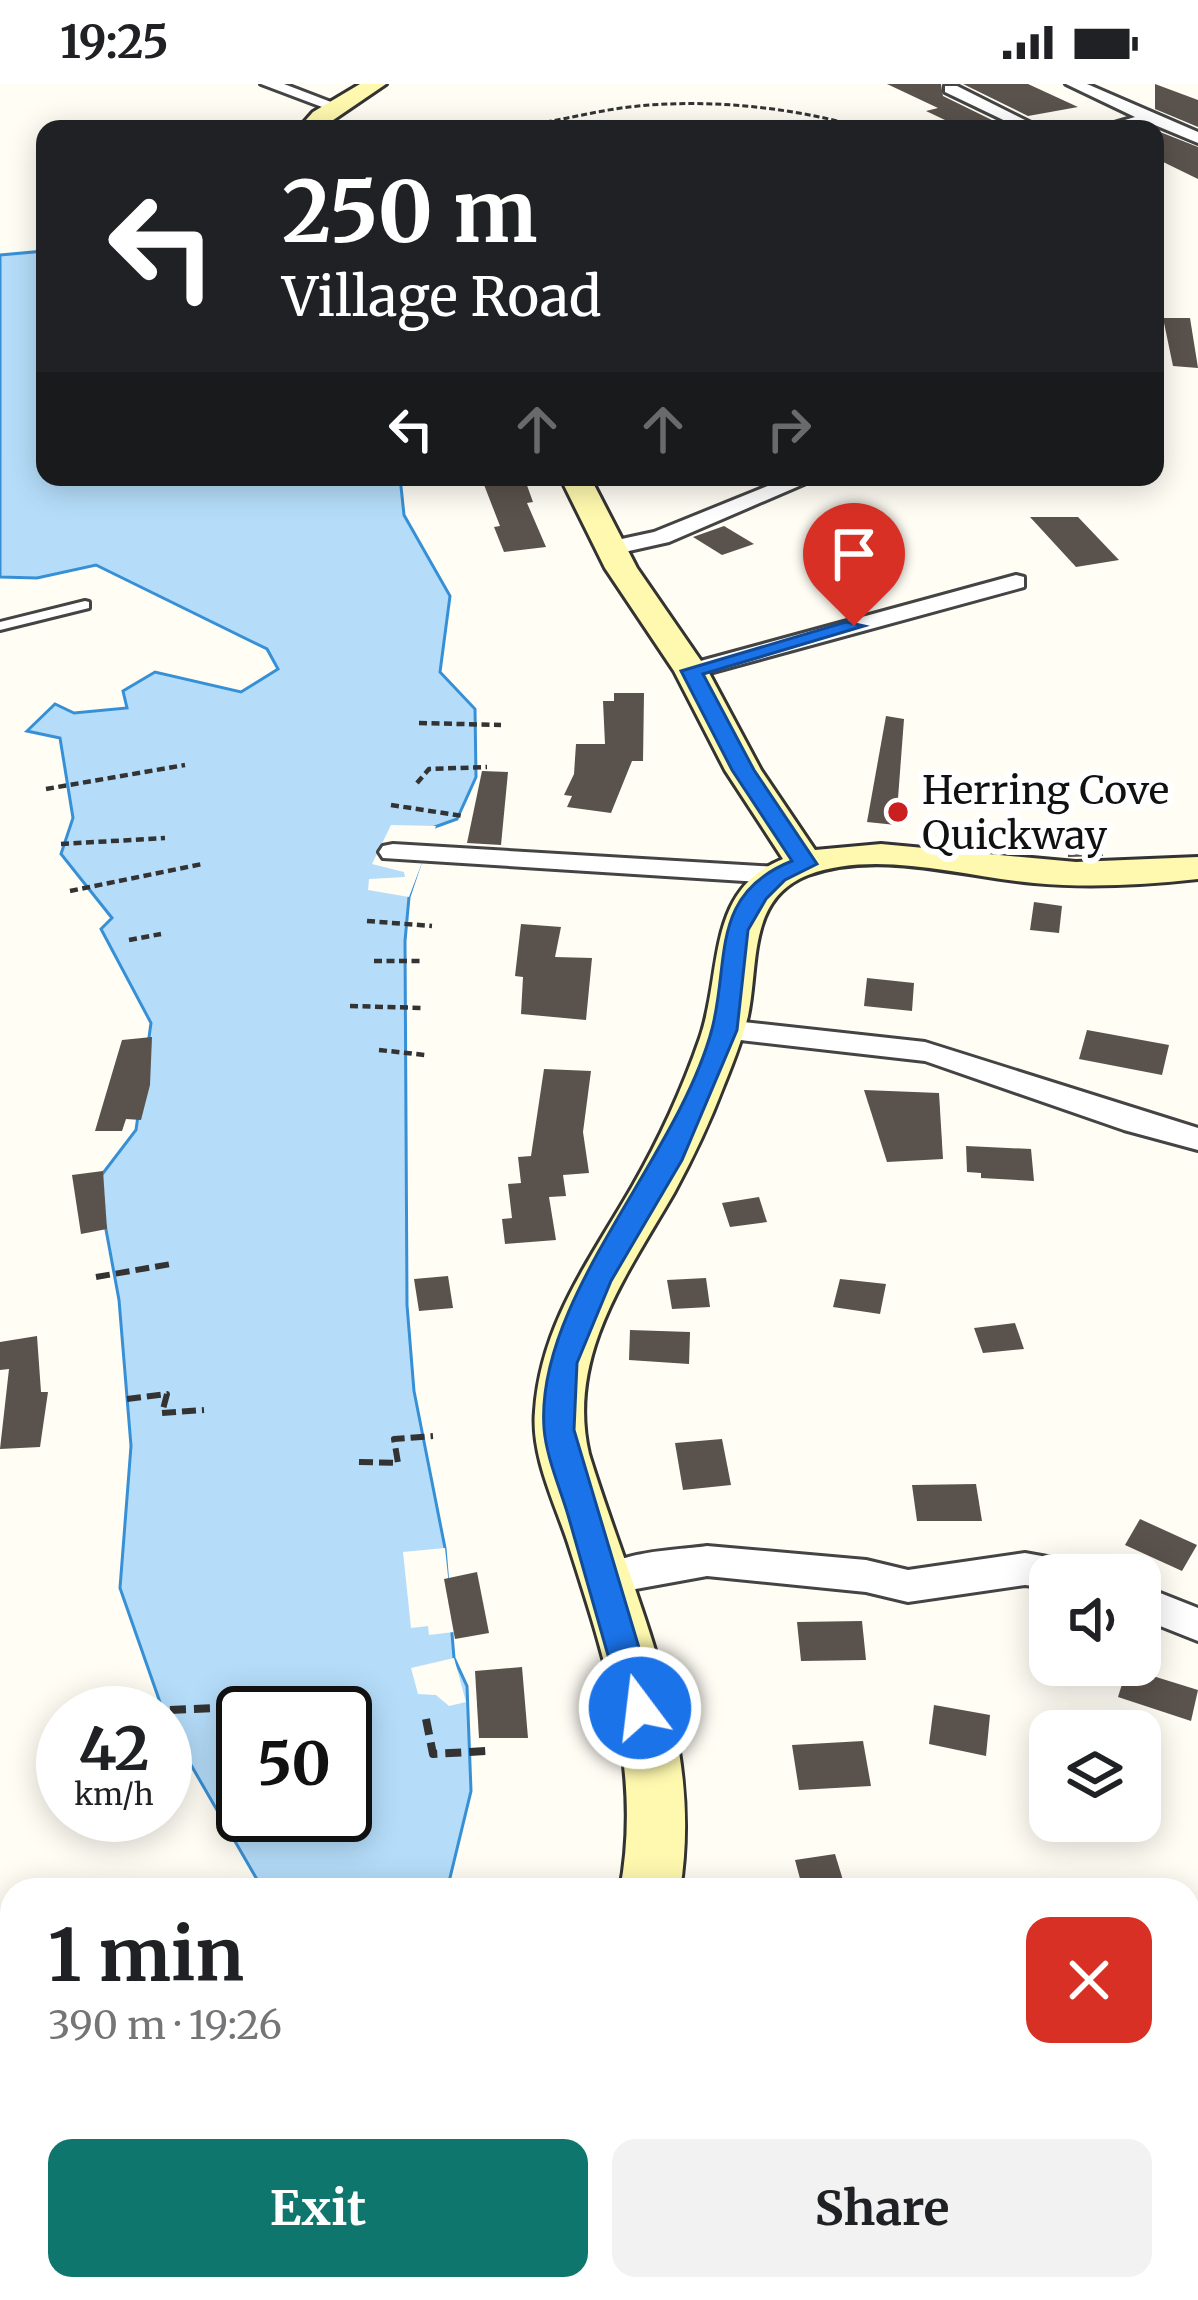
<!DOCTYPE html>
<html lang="en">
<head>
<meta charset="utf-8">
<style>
  :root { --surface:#fff; --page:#f2f2f2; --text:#202124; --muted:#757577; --accent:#0f766e }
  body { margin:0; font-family:Merriweather,serif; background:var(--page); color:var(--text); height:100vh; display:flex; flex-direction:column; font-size:45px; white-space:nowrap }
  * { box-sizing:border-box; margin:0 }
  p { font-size:39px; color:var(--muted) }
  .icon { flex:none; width:66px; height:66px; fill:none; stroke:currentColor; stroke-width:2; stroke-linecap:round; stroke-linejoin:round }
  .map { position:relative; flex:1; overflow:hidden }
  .sheet { position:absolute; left:0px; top:1794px; width:1200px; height:423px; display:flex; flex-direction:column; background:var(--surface); border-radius:36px 36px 0 0; box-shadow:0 6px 30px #0003 }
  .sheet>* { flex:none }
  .hud { position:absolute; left:36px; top:36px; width:1128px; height:366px; border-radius:24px; box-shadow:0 6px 30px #0003; background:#202124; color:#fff; overflow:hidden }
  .buttons { position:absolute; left:1029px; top:1470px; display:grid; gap:24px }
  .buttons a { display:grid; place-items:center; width:132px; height:132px; border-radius:24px; background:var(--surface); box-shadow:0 6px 30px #0003; font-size:60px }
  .speed { position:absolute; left:36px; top:1602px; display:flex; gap:24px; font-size:60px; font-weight:700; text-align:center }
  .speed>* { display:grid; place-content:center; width:156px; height:156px; border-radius:50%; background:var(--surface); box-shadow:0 6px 30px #0003; line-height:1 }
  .speed small { font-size:30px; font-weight:400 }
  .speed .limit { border:6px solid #111; border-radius:18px; background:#fff; color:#111 }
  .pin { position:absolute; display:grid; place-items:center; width:102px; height:102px; color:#fff; margin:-123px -51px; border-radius:50% 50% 50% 0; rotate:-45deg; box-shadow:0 0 12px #0007 }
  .pin .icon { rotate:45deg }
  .me { position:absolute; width:132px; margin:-66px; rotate:345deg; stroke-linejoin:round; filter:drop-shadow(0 0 9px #0008) }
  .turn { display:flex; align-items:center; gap:42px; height:252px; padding:0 48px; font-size:54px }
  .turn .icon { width:156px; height:156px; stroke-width:2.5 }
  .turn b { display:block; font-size:84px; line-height:102px }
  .lanes { display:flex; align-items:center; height:114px; padding:0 48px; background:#0003; justify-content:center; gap:60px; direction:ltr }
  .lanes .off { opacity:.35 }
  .round { display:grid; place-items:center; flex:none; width:126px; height:126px; border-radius:24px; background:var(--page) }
  .overview { display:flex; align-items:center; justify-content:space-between; height:204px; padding:0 48px }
  h1 { font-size:72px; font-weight:700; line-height:90px }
  .button { display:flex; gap:24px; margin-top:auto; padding:24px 48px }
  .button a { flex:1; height:138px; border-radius:24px; background:var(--accent); color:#fff; font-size:48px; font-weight:700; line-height:138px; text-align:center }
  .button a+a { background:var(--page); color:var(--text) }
  .status { display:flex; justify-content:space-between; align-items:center; height:84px; padding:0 60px; background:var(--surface); direction:ltr }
  .status svg { height:33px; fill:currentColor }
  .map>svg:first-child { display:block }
</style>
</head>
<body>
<div class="status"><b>19:25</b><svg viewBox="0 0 49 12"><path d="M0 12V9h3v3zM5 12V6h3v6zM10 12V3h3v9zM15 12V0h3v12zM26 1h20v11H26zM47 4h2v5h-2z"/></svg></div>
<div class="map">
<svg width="1198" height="2216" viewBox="0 0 1198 2216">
  <rect width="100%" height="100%" fill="#fffdf4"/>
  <path fill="#b5ddfa" stroke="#3790d6" stroke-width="3" fill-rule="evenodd" d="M45 167V393H400L404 431 450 512 440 588 475 625 476 693 457 735 432 744 409 813 405 857 407 1221 414 1307 445 1464 454 1574 467 1602 471 1707 447 1806H263L168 1641 120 1504 131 1362 119 1216 97 1097 136 1046 151 939 101 845 112 834 61 770 73 734 60 654 27 647 55 620 74 629 127 624 123 607 155 588 241 608 278 585 267 565 96 481 37 494 0 493V171ZM243 1629H345V1731H243Z"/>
  <g fill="#fffdf4">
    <path d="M391 741 436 742 409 813 368 806 369 795 405 793 404 788 372 780Z"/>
    <path d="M445 1464 454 1548 429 1551 428 1542 411 1544 403 1468Z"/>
    <path d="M454 1574 466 1618 449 1622 436 1611 418 1610 411 1584Z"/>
  </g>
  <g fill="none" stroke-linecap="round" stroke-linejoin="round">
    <path stroke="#3790d6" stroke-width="14" d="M218 2216 222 2205"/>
  </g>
  <g fill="#5a524c">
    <path d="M887 0H941L943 12 998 39 964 45 926 27 938 24Z"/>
    <path d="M963 0H1028L1078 23 1028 32Z"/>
    <path d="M1155 0 1198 16V43L1155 25Z"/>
    <path d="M1155 46 1198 63V95L1155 74Z"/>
    <path d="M1163 234H1190L1198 284 1173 282Z"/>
    <path d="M481 393H524L533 418 527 419 546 463 504 468 494 443 500 442Z"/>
    <path d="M1030 433H1078L1119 476 1076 483Z"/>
    <path d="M724 442 754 460 722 471 693 453Z"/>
    <path d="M614 609H644L643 677H632L611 729 567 723 572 712 564 711 574 690 576 660H605L603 617H614Z"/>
    <path d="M886 632 904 635 896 741 867 738Z"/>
    <path d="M482 687 508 688 501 761 467 759Z"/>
    <path d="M1068 751 1103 754V772L1068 773Z"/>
    <path d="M1034 818 1062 822 1059 849 1030 846Z"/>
    <path d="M521 840 561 843 555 873 592 874 586 936 521 930 523 893 515 892Z"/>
    <path d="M867 894 914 899 912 927 864 922Z"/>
    <path d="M1087 946 1169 961 1162 991 1079 975Z"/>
    <path d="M152 953 150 1001 141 1036 126 1035 122 1047H95L122 956Z"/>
    <path d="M544 985 591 987 583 1048 589 1089 563 1091 566 1112 549 1113 556 1156 505 1160 502 1135 512 1134 508 1100 521 1099 518 1073 531 1072Z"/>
    <path d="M864 1006 939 1009 943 1075 887 1078Z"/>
    <path d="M966 1062 1031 1065 1034 1097 981 1094V1089L967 1088Z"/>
    <path d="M103 1087 107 1145 81 1150 72 1091Z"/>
    <path d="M759 1113 767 1138 730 1143 722 1119Z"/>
    <path d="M448 1192 453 1224 419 1227 414 1195Z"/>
    <path d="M706 1194 710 1223 672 1225 667 1196Z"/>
    <path d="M840 1195 886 1200 880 1230 833 1223Z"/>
    <path d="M1015 1239 1024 1265 983 1269 974 1244Z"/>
    <path d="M630 1246 690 1248 689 1280 629 1276Z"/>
    <path d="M37 1252 41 1308H48L40 1363 0 1365 9 1285 0 1286V1258Z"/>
    <path d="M722 1355 731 1401 683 1406 675 1359Z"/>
    <path d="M976 1400 982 1437H917L912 1401Z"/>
    <path d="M1140 1435 1197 1461 1182 1487 1125 1461Z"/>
    <path d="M477 1488 489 1549 455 1555 444 1495Z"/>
    <path d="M862 1537 866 1576 801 1577 797 1538Z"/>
    <path d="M522 1583 528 1654H479L475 1587Z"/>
    <path d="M1127 1584 1198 1606 1191 1637 1118 1613Z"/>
    <path d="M934 1621 990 1631 986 1672 929 1660Z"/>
    <path d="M863 1657 871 1702 799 1706 792 1661Z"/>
    <path d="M835 1770 846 1806H803L795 1776Z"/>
  </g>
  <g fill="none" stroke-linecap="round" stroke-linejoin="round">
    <defs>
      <path id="lane" d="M85 517 89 518V524L0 546V538Z"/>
      <g id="street">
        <path d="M261 0H284L344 23 330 26Z"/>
        <path d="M1066 0H1087L1198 48V59L1150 39 1094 45 1135 33Z"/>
        <path d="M945 2H957L1043 45H1022L945 8Z"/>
        <path d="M309 39 317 44 269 45 277 40Z"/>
        <path d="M790 393H820L669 458 611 471 599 464 603 459 654 448Z"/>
        <path d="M1016 491 1024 493V503L691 594 679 587 682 582Z"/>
        <path d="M393 760 777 783 791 791 777 799 383 774 379 768 383 762Z"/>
        <path d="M725 936 925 958 1198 1044V1066L1124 1046 925 977 714 953 710 946Z"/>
        <path d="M707 1462 866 1476 908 1486 1025 1469 1086 1480 1091 1491H1050V1504L1025 1501 908 1518 866 1508 707 1492 630 1506 607 1516 593 1511 587 1500C605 1466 673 1467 707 1462Z"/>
        <path d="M1140 1501 1198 1524V1557L1140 1534Z"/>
        <rect x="0" y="2060" width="12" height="48"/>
        <path d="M1188 2170 1198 2174V2216H1175L1167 2205H1188Z"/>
      </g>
      <g id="secondary">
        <path d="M360 0H386L320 45H298L313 28Z"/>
        <path d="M560 393H590L637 484 708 587 761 686 815 766 881 760 1076 778 1198 773V795C1144 801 1089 804 1034 799 963 793 878 765 808 791 747 815 759 880 748 932 742 956 733 979 724 1001 710 1038 693 1074 674 1109 628 1189 566 1272 589 1370 633 1513 705 1653 680 1806H620C643 1686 604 1572 568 1459 554 1417 531 1371 535 1327 541 1240 590 1176 632 1103 659 1056 682 1006 700 954 723 888 705 806 783 775L725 686 674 587 605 484Z"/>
        <path d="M420 2205H490L485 2216H416Z"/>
      </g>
    </defs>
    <use href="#lane" stroke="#444" stroke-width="6"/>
    <use href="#street" stroke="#444" stroke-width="6"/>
    <use href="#secondary" stroke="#333" stroke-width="6"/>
    <path stroke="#333" stroke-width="3" stroke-dasharray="6 3" stroke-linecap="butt" d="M501 42C545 42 586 28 629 23 708 14 792 23 868 45"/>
    <g stroke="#333" stroke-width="4.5" stroke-dasharray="8 4.5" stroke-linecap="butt">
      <path d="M419 639 501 641"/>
      <path d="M417 699 429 685 487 683"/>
      <path d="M46 705 185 681"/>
      <path d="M391 721 463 732"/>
      <path d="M61 760 165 754"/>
      <path d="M70 807 202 780"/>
      <path d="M367 837 432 842"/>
      <path d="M129 856 161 850"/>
      <path d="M374 877H424"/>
      <path d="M350 922 424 924"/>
      <path d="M379 966 425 971"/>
    </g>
    <g stroke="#333" stroke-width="6" stroke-dasharray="14 6" stroke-linecap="butt">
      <path d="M96 1193 171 1180"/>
      <path d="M127 1315 167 1310 162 1329 204 1326"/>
      <path d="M359 1378 398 1379 394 1355 433 1352"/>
    </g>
    <g stroke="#333" stroke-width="8" stroke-dasharray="16 8" stroke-linecap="butt">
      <path d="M146 1627 240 1623"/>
      <path d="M426 1635 433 1670 487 1667"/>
    </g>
    <use href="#lane" fill="#fff" fill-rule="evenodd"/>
    <use href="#street" fill="#fff" fill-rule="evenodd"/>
    <use href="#secondary" fill="#fff9af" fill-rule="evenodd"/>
  </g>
  <path fill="#1a73e8" stroke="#114b97" stroke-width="3" d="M846 538 864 542 703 590 754 686 817 780 785 796 766 815 748 846 737 946 682 1076 611 1197 577 1279 574 1346 657 1624 652 1634 640 1639 628 1634 623 1624C605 1560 586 1496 568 1431 560 1404 546 1372 544 1344 535 1214 678 1074 712 945 730 876 709 810 792 777L732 686 681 587Z"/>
  <circle fill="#cb1e1f" stroke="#fff" stroke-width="4.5" cx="898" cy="728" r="12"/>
  <g text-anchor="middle" stroke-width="12" stroke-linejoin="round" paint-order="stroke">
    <g font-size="39" fill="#111" stroke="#fff" text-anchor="start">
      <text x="922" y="720">Herring Cove<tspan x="922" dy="45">Quickway</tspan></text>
    </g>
  </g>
</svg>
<div class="buttons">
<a><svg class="icon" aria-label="sound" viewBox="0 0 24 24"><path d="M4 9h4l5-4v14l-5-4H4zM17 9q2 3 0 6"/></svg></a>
<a><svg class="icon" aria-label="layers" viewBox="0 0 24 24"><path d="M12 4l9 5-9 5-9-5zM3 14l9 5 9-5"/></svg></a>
</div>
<div class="speed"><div>42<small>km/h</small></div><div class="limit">50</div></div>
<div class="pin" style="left:854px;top:542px;background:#d93025"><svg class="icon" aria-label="arrive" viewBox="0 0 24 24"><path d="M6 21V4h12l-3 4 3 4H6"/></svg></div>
<svg class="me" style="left:640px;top:1624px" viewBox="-20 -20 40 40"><circle r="17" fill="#1a73e8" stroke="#fff" stroke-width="3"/><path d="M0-11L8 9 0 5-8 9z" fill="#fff"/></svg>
<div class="hud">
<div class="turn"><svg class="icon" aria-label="left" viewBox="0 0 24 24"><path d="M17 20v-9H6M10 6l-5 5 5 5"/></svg><div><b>250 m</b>Village Road</div></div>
<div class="lanes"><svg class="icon" aria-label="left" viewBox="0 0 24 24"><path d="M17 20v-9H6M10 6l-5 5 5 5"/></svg><svg class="icon off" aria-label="ahead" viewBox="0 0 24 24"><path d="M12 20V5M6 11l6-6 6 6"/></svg><svg class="icon off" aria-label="ahead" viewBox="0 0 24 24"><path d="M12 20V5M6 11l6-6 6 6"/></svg><svg class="icon off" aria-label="right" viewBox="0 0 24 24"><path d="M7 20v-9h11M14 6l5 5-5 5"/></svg></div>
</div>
<section class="sheet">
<div class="overview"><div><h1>1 min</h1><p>390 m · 19:26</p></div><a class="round" style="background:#d93025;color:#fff"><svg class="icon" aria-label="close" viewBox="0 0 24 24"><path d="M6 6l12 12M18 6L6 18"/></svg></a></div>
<div class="button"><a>Exit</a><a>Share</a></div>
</section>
</div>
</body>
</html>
